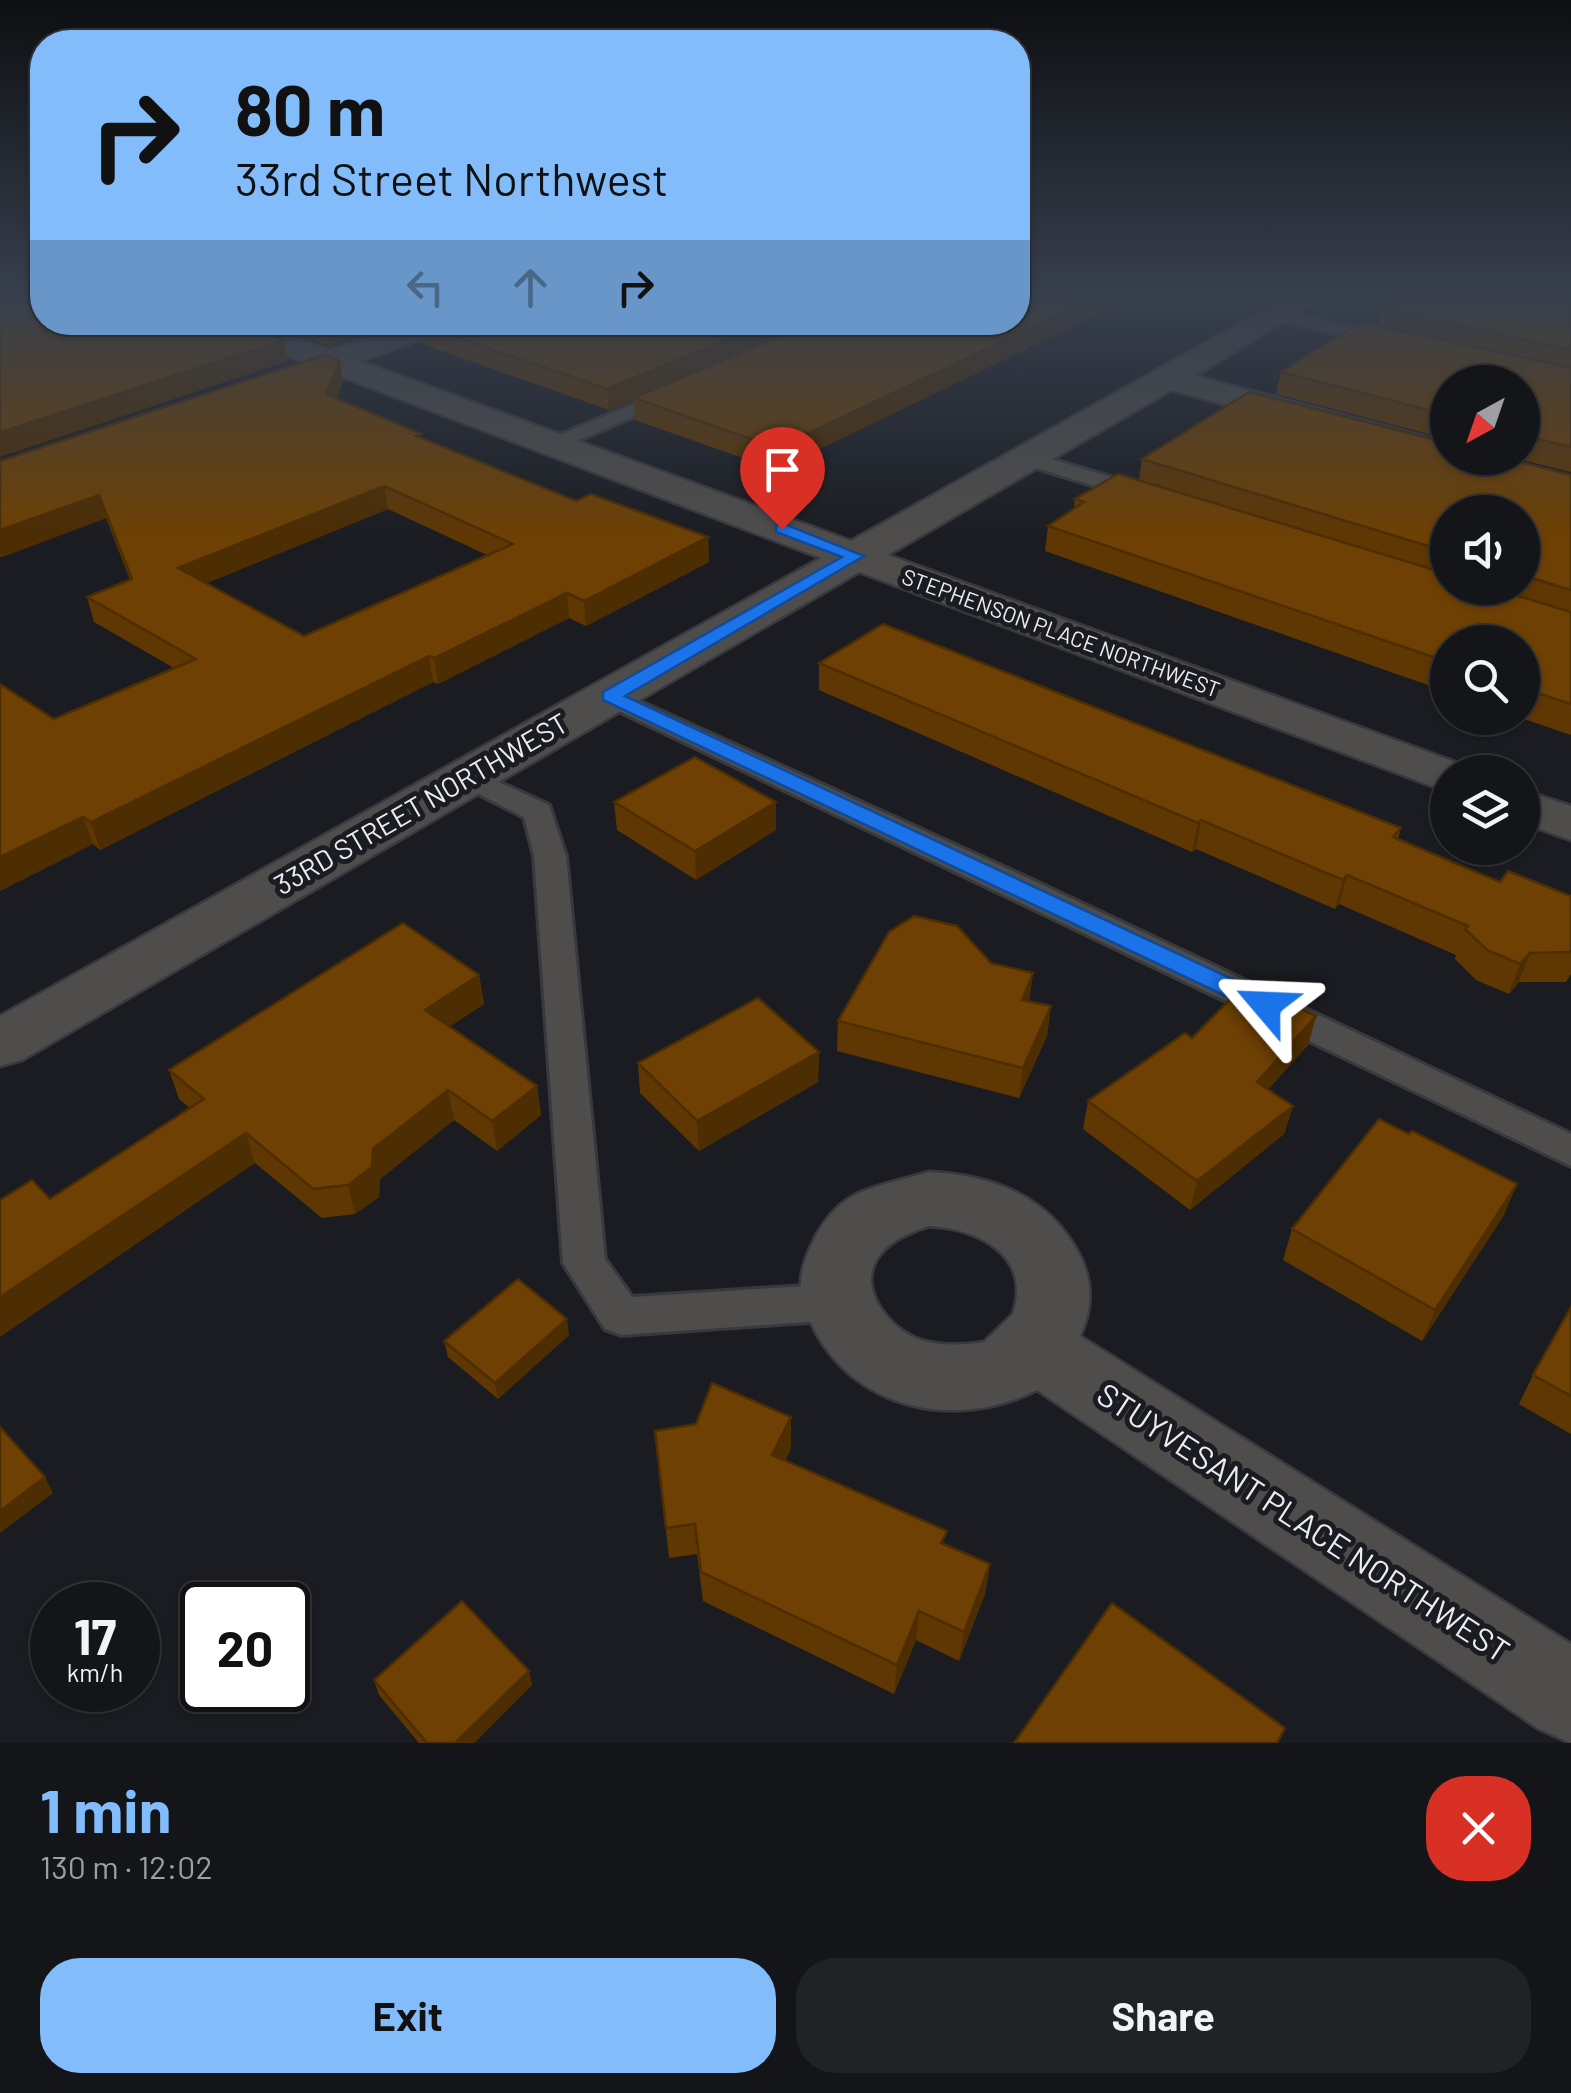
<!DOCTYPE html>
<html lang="en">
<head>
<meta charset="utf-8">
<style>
  :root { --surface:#141519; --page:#212226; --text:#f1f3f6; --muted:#9d9fa2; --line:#333438; --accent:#83bcfb }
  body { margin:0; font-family:Barlow,sans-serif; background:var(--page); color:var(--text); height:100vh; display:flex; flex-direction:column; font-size:38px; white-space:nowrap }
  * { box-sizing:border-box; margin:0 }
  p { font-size:32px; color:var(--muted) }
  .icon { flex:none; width:55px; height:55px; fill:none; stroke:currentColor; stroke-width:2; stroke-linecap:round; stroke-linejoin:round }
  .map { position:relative; height:1743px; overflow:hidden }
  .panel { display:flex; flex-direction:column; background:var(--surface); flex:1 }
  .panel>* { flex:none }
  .hud { position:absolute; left:30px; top:30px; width:1000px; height:305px; border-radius:40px; box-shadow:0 2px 8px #0004,0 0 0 2px var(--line); background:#83bcfb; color:#111; overflow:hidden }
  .needle { width:65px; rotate:220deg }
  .fabs { position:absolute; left:1430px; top:365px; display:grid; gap:20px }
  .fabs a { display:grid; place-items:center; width:110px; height:110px; border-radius:50%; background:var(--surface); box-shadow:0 2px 8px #0004,0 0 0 2px var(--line); font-size:50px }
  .speed { position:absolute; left:30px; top:1582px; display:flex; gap:20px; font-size:50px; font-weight:700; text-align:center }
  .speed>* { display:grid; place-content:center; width:130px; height:130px; border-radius:50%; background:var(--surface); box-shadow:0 2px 8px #0004,0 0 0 2px var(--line); line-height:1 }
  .speed small { font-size:25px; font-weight:400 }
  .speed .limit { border:5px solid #111; border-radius:15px; background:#fff; color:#111 }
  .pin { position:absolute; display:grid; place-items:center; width:85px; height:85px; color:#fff; margin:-102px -42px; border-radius:50% 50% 50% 0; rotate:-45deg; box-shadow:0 0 10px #0007 }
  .pin .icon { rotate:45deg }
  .me { position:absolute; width:110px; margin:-55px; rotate:296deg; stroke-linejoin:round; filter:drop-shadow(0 0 8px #0008) }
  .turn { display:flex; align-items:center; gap:35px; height:210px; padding:0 40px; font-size:45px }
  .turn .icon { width:130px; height:130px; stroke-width:2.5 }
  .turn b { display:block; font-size:70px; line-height:85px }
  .lanes { display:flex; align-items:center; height:95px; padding:0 40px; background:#0003; justify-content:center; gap:50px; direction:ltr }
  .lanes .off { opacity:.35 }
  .round { display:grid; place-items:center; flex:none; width:105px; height:105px; border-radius:40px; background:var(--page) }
  .summary { display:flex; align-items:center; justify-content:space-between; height:170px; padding:0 40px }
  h1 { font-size:60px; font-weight:700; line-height:75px; color:var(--accent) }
  .primary-button { display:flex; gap:20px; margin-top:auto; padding:20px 40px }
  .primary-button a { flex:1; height:115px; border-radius:40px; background:var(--accent); color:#111; font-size:40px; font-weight:700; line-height:115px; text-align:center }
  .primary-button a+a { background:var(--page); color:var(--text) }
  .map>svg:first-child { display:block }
</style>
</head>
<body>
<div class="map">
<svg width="1571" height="1743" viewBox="0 0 1571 1743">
  <rect width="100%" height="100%" fill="#1a1c21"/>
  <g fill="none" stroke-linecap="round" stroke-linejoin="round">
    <defs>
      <g id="service">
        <path d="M1279 310 1393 336 1395 340 1386 346 1273 319 1270 315Z"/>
        <path d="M675 386 685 392 682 396 558 449H542L539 444Z"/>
        <path d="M1028 452 1151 489 1154 494 1143 501 1020 463 1017 458 1020 453Z"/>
        <path d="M610 688 1030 879 1571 1134V1166L600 702 596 696Z"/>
        <path d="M468 768 549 805 566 856 605 1259 632 1297 836 1284 851 1289 858 1302 851 1315 836 1320 621 1335 605 1329 563 1263 534 856 524 817 457 783 453 777 457 771Z"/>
      </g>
      <g id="minor">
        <path d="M1289 296H1325L1195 376 1448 443V458H1464L1461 462 1448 465 1171 390 888 555 1466 766 1470 772H1448V792L859 572 22 1060 0 1066V1016L821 558 329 372 314 376 303 373 298 366 301 361 214 328 210 322H255L330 350 412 322H459L455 328 360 361 851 541Z"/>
        <path d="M1522 790 1571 806V840L1522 823Z"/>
        <path d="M929 1172C992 1175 1049 1196 1079 1254 1093 1281 1093 1308 1080 1336L1571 1644V1743L1539 1729 1037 1390C955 1431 853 1410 812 1325 798 1296 797 1275 811 1246 821 1224 834 1206 855 1195 877 1184 906 1179 929 1172ZM929 1226C979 1229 1032 1255 1013 1314L984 1342C965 1345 940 1346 921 1340 892 1331 857 1291 877 1259 888 1241 910 1232 929 1226Z"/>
      </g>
    </defs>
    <use href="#service" stroke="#37393e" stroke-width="6"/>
    <use href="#minor" stroke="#37393e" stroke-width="5"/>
    <use href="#service" fill="#4f4d4b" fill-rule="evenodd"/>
    <use href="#minor" fill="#4f4d4b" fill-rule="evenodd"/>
  </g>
  <g fill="#5f3703" fill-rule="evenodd">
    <path d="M1571 296V472L1514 458H1522V382H1448V439L1276 394 1281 372 1378 326 1382 308Z"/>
    <path d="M267 322H399L380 329 366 324 362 335 330 346Z"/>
    <path d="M1018 322 777 470 635 420 634 400 609 410 422 344 419 324Z"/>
    <path d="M343 381 337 398 422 438 576 501 708 537 709 562 586 626 569 618 438 684 433 682 100 850 93 844 0 891 54 719 174 668 94 622 87 597 130 580 106 518 2 557 0 556V461ZM388 509 487 555 304 636 207 583Z"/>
    <path d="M1142 459 1571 475V735L1521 718H1522V642H1448V692L1045 551 1048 526 1074 508 1075 499 1139 480ZM1448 512H1522V588H1448Z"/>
    <path d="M819 663 1401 828 1398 839 1500 882 1571 896V974L1566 982H1519L1509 994 1476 980 1455 959 1456 955 1339 904 1335 909 1196 849 1192 852 819 690Z"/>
    <path d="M614 802H776V830L696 880 617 830Z"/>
    <path d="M1033 973 1029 1001 1051 1006 1047 1036 1019 1098 837 1051 838 1021Z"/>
    <path d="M479 975 484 1004 450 1026 537 1086 541 1115 497 1151 454 1120 380 1179 379 1197 355 1214 322 1218 255 1163 50 1199 190 1108 179 1099 169 1070Z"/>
    <path d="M1316 1016 1308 1045 1268 1089 1293 1106 1284 1134 1190 1210 1083 1129 1088 1101 1192 1038Z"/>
    <path d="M819 1052 818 1082 699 1151 640 1093 638 1063Z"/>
    <path d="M1504 1215 1422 1341 1283 1260 1292 1229Z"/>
    <path d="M1571 1307V1434L1519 1404 1533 1375Z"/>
    <path d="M569 1335 498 1399 448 1357 444 1341Z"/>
    <path d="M791 1417V1448L785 1461 945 1545 990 1564 985 1594 959 1661 916 1640 894 1694 703 1601 697 1554 669 1558 655 1431Z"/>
    <path d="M529 1671 532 1685 474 1743H419L379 1695 374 1680Z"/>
  </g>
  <g fill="#4d2d02">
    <path d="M1098 296H1136L777 470V448Z"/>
    <path d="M337 322H366V324L362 335 330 346 326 326Z"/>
    <path d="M379 322H399L380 329Z"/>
    <path d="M768 322H815L609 410 607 389Z"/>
    <path d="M284 340 288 361 0 457V432Z"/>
    <path d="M340 361 343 381 330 416 326 394Z"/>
    <path d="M384 486 388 509 185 592 178 568Z"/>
    <path d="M99 495 106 518 2 557 0 552V530Z"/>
    <path d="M708 537 709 562 586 626 584 601Z"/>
    <path d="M567 593 569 618 438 684 434 658Z"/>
    <path d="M429 656 433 682 100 850 91 822Z"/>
    <path d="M776 802V830L696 880 695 851Z"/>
    <path d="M83 817 93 844 0 891V857Z"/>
    <path d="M1201 820 1196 849 1192 852 1198 823Z"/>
    <path d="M1347 875 1339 904 1335 909 1343 880Z"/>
    <path d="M1530 953 1519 982 1509 994 1520 964Z"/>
    <path d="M1033 973 1029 1003 1022 1000Z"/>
    <path d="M479 975 484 1004 431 1039 425 1010Z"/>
    <path d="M1051 1006 1047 1036 1019 1098 1023 1068Z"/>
    <path d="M1316 1016 1308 1045 1250 1110 1257 1082Z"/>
    <path d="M819 1052 818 1082 699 1151 697 1121Z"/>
    <path d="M537 1086 541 1115 497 1151 492 1121Z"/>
    <path d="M448 1090 454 1120 380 1179 379 1197 355 1214 348 1185 373 1149Z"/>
    <path d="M1293 1106 1284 1134 1190 1210 1197 1181Z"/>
    <path d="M246 1133 255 1163 0 1337V1297Z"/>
    <path d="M1517 1184 1504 1215 1422 1341 1435 1310Z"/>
    <path d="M567 1319 569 1335 498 1399 495 1383Z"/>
    <path d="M791 1417V1448L772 1485V1455Z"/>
    <path d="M45 1477 53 1493 0 1533V1511Z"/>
    <path d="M990 1564 985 1594 959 1661 964 1632Z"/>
    <path d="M919 1611 916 1640 894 1694 897 1665Z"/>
    <path d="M529 1671 532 1685 474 1743H455Z"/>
  </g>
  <g fill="#6e4003" stroke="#4d2d02" stroke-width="2.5" fill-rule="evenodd">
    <path d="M0 296H42V322H237L284 340 0 432Z"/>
    <path d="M1018 296H1098L777 448 634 398 814 322H1018Z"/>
    <path d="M1402 296H1571V350L1382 308Z"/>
    <path d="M317 322H337L326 326Z"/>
    <path d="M422 322H768L607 389 419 324Z"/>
    <path d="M1361 322 1571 368V447L1522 435V382H1448V415L1281 372Z"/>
    <path d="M325 355 340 361 326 394 421 434 416 436 576 501 591 494 708 537 584 601 567 593 434 658 429 656 91 822 83 817 0 857V684L54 719 196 659 87 597 132 579 99 495 0 530V461ZM384 486 513 544 304 636 178 568Z"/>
    <path d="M1249 392 1448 443V458H1504L1571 475V590L1522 575V512H1448V552L1142 459Z"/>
    <path d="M1118 474 1448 574V588H1492L1571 612V704L1522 688V642H1448V662L1048 526 1084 502 1075 499Z"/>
    <path d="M883 624 1401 828 1393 837 1500 882 1508 871 1571 896V952L1530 953 1520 964 1487 950 1465 929 1468 926 1347 875 1343 880 1201 820 1198 823 819 663Z"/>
    <path d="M695 757 776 802 695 851 614 802Z"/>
    <path d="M914 916 957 926 991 963 1033 973 1022 1000 1051 1006 1023 1068 838 1021 889 932Z"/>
    <path d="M403 923 479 975 425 1010 537 1086 492 1121 448 1090 373 1149 372 1167 348 1185 313 1189 246 1133 0 1297V1200L32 1180 50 1199 204 1099 169 1070Z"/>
    <path d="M1246 983 1316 1016 1257 1082 1293 1106 1197 1181 1088 1101 1185 1033 1192 1038Z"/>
    <path d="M758 998 819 1052 697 1121 638 1063Z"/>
    <path d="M1379 1119 1409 1134 1412 1131 1517 1184 1435 1310 1292 1229Z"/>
    <path d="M518 1279 567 1319 495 1383 444 1341Z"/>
    <path d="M1571 1307V1396L1533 1375Z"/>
    <path d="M712 1383 791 1417 772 1455 947 1531 941 1543 990 1564 964 1632 919 1611 897 1665 701 1572 695 1524 666 1528 655 1431 696 1424Z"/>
    <path d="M0 1427 45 1477 0 1511Z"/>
    <path d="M462 1601 529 1671 455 1743H427L374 1680Z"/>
    <path d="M1112 1603 1285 1728 1277 1743H1014Z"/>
  </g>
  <linearGradient id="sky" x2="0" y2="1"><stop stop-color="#0e0f12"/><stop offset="0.55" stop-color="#38404e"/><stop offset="1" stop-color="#38404e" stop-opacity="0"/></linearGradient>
  <rect width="1571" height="540" fill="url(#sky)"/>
  <path fill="#1a73e8" stroke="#114b97" stroke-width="2.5" d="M776 525H787L864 556 625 696 1275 999 1279 1005 1275 1011H1257L603 700V692L842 557 776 532Z"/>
  <g text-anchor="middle" stroke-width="10" stroke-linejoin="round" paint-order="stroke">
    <g font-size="22" fill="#ebedf1" stroke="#1a1c21">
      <text transform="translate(1061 633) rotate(20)" y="8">STEPHENSON PLACE NORTHWEST</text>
    </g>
    <g font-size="28" fill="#ebedf1" stroke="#1a1c21">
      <text transform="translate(421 804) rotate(-30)" y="10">33RD STREET NORTHWEST</text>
    </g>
    <g font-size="32" fill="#ebedf1" stroke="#1a1c21">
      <text transform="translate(1303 1523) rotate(33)" y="11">STUYVESANT PLACE NORTHWEST</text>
    </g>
  </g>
</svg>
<div class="fabs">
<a><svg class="needle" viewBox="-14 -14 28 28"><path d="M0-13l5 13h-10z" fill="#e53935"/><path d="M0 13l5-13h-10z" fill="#9d9fa2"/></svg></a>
<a><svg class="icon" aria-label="sound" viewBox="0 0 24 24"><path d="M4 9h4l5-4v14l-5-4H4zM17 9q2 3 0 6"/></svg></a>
<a><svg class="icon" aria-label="search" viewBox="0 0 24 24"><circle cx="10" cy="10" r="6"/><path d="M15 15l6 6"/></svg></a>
<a><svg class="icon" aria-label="layers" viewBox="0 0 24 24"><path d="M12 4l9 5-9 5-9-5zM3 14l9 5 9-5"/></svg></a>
</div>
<div class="speed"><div>17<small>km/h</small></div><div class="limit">20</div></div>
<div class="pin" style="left:782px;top:529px;background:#d93025"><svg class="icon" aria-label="arrive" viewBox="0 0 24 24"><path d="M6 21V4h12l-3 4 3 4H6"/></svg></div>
<svg class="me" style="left:1266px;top:1005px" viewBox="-20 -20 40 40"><path d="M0-17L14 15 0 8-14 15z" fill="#1a73e8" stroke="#fff" stroke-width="4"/></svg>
<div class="hud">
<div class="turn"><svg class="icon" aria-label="right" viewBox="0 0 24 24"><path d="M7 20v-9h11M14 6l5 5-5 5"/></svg><div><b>80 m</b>33rd Street Northwest</div></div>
<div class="lanes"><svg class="icon off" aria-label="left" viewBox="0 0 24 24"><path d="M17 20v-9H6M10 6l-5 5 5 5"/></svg><svg class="icon off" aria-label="ahead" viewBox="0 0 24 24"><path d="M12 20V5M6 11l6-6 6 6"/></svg><svg class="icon" aria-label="right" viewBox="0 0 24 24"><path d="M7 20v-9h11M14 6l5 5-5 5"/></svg></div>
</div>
</div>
<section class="panel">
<div class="summary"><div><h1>1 min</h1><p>130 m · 12:02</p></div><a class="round" style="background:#d93025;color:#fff"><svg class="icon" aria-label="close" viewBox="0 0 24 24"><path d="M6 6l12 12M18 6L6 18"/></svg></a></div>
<div class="primary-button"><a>Exit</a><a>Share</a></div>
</section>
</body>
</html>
